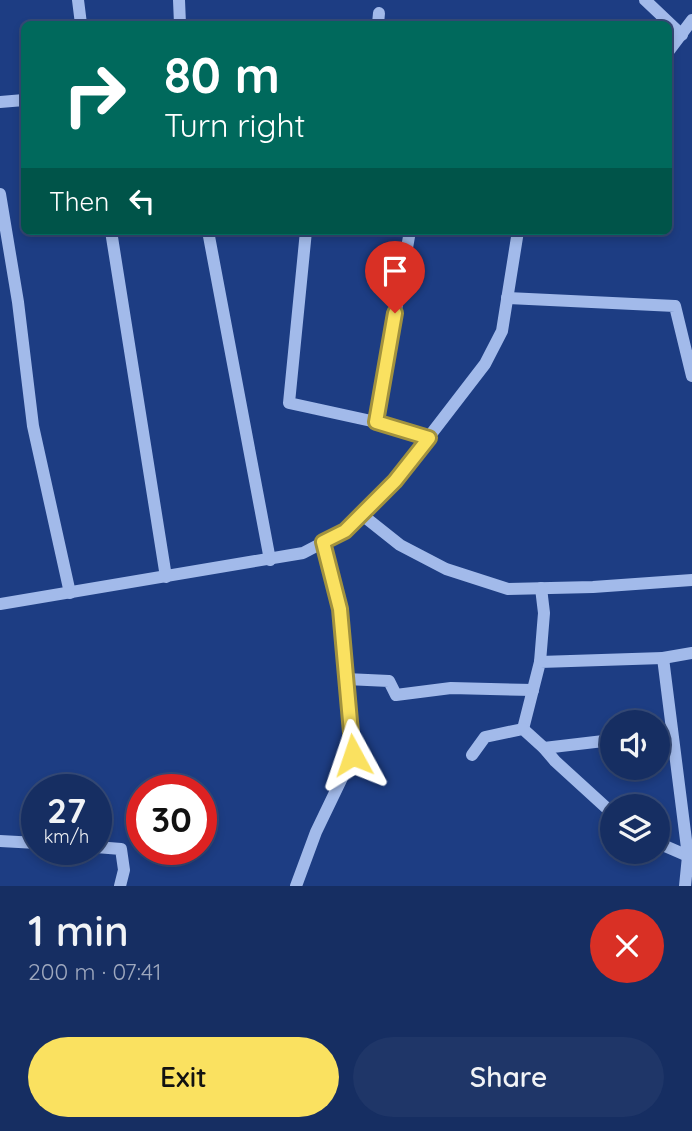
<!DOCTYPE html>
<html lang="en">
<head>
<meta charset="utf-8">
<style>
  :root { --surface:#162e62; --page:#1f3668; --text:#f1f3f6; --muted:#9ea8be; --line:#354a77; --accent:#fae160 }
  body { margin:0; font-family:Quicksand,sans-serif; background:var(--page); color:var(--text); height:100vh; display:flex; flex-direction:column; font-size:26px; white-space:nowrap }
  * { box-sizing:border-box; margin:0 }
  p { font-size:23px; color:var(--muted) }
  .icon { flex:none; width:38px; height:38px; fill:none; stroke:currentColor; stroke-width:2; stroke-linecap:round; stroke-linejoin:round }
  .map { position:relative; height:886px; overflow:hidden }
  .drawer { display:flex; flex-direction:column; background:var(--surface); flex:1 }
  .drawer>* { flex:none }
  .top-card { position:absolute; left:21px; top:21px; width:651px; height:214px; border-radius:10px; box-shadow:0 4px 10px #0003,0 0 0 2px var(--line); background:#00695c; color:#fff; overflow:hidden }
  .buttons { position:absolute; left:600px; top:710px; display:grid; gap:14px }
  .buttons a { display:grid; place-items:center; width:70px; height:70px; border-radius:50%; background:var(--surface); box-shadow:0 4px 10px #0003,0 0 0 2px var(--line); font-size:35px }
  .speed { position:absolute; left:21px; top:774px; display:flex; gap:14px; font-size:35px; font-weight:700; text-align:center }
  .speed>* { display:grid; place-content:center; width:91px; height:91px; border-radius:50%; background:var(--surface); box-shadow:0 4px 10px #0003,0 0 0 2px var(--line); line-height:1 }
  .speed small { font-size:18px; font-weight:400 }
  .speed .limit { border:10px solid #d22; background:#fff; color:#111 }
  .pin { position:absolute; display:grid; place-items:center; width:60px; height:60px; color:#fff; margin:-72px -30px; border-radius:50% 50% 50% 0; rotate:-45deg; box-shadow:0 0 7px #0007 }
  .pin .icon { rotate:45deg }
  .me { position:absolute; width:77px; margin:-38px; rotate:355deg; stroke-linejoin:round; filter:drop-shadow(0 0 5px #0008) }
  .turn { display:flex; align-items:center; gap:24px; height:147px; padding:0 28px; font-size:32px }
  .turn .icon { width:91px; height:91px; stroke-width:2.5 }
  .turn b { display:block; font-size:49px; line-height:60px }
  .then { display:flex; align-items:center; height:66px; padding:0 28px; background:#0003; gap:14px; font-size:26px }
  .round { display:grid; place-items:center; flex:none; width:74px; height:74px; border-radius:37px; background:var(--page) }
  .head { display:flex; align-items:center; justify-content:space-between; height:119px; padding:0 28px }
  h1 { font-size:42px; font-weight:600; line-height:52px }
  .action { display:flex; gap:14px; margin-top:auto; padding:14px 28px }
  .action a { flex:1; height:80px; border-radius:42px; background:var(--accent); color:#111; font-size:28px; font-weight:600; line-height:80px; text-align:center }
  .action a+a { background:var(--page); color:var(--text) }
  .map>svg:first-child { display:block }
</style>
</head>
<body>
<div class="map">
<svg width="692" height="886" viewBox="0 0 692 886">
  <rect width="100%" height="100%" fill="#1d3d83"/>
  <g fill="none" stroke-linecap="round" stroke-linejoin="round">
    <g stroke="#a2baea" stroke-width="12">
      <path d="M78 0 81 24"/>
      <path d="M179 0 180 24"/>
      <path d="M645 0 682 35"/>
      <path d="M378 24 379 13"/>
      <path d="M668 52 692 20"/>
      <path d="M0 102 24 100"/>
      <path d="M0 194 18 302 33 426 70 593"/>
      <path d="M111 231 166 577"/>
      <path d="M208 231 270 560"/>
      <path d="M306 231 289 403 376 422 410 231"/>
      <path d="M507 298 675 306 692 376"/>
      <path d="M376 422 429 438"/>
      <path d="M361 514 400 545 446 569 508 589 593 587 692 580"/>
      <path d="M0 604 303 553 345 531 395 481 485 364 502 331 518 231"/>
      <path d="M540 662 544 613 541 588"/>
      <path d="M346 679 389 681 396 695 451 688 533 690"/>
      <path d="M523 729 540 662 663 658"/>
      <path d="M658 735 672 733"/>
      <path d="M544 748 612 740"/>
      <path d="M472 755 485 737 523 729 544 748 555 761 612 813"/>
      <path d="M0 841 37 843"/>
      <path d="M658 843 688 856 692 855"/>
      <path d="M96 847 121 849 124 870 120 886"/>
      <path d="M296 886 316 832 353 755 340 609 323 543"/>
      <path d="M685 886 688 856 663 658 692 653"/>
    </g>
  </g>
  <g fill="none" stroke-linecap="round" stroke-linejoin="round">
    <defs>
      <path id="route" d="M353 755 340 609 323 542 345 531 395 481 429 438 376 422 395 313"/>
    </defs>
    <use href="#route" stroke="#a2923e" stroke-width="18"/>
    <use href="#route" stroke="#fae160" stroke-width="12"/>
  </g>
</svg>
<div class="buttons">
<a><svg class="icon" aria-label="sound" viewBox="0 0 24 24"><path d="M4 9h4l5-4v14l-5-4H4zM17 9q2 3 0 6"/></svg></a>
<a><svg class="icon" aria-label="layers" viewBox="0 0 24 24"><path d="M12 4l9 5-9 5-9-5zM3 14l9 5 9-5"/></svg></a>
</div>
<div class="speed"><div>27<small>km/h</small></div><div class="limit">30</div></div>
<div class="pin" style="left:395px;top:313px;background:#d93025"><svg class="icon" aria-label="arrive" viewBox="0 0 24 24"><path d="M6 21V4h12l-3 4 3 4H6"/></svg></div>
<svg class="me" style="left:353px;top:755px" viewBox="-20 -20 40 40"><path d="M0-17L14 15 0 8-14 15z" fill="#fae160" stroke="#fff" stroke-width="4"/></svg>
<div class="top-card">
<div class="turn"><svg class="icon" aria-label="right" viewBox="0 0 24 24"><path d="M7 20v-9h11M14 6l5 5-5 5"/></svg><div><b>80 m</b>Turn right</div></div>
<div class="then">Then<svg class="icon" aria-label="left" viewBox="0 0 24 24"><path d="M17 20v-9H6M10 6l-5 5 5 5"/></svg></div>
</div>
</div>
<section class="drawer">
<div class="head"><div><h1>1 min</h1><p>200 m · 07:41</p></div><a class="round" style="background:#d93025;color:#fff"><svg class="icon" aria-label="close" viewBox="0 0 24 24"><path d="M6 6l12 12M18 6L6 18"/></svg></a></div>
<div class="action"><a>Exit</a><a>Share</a></div>
</section>
</body>
</html>
